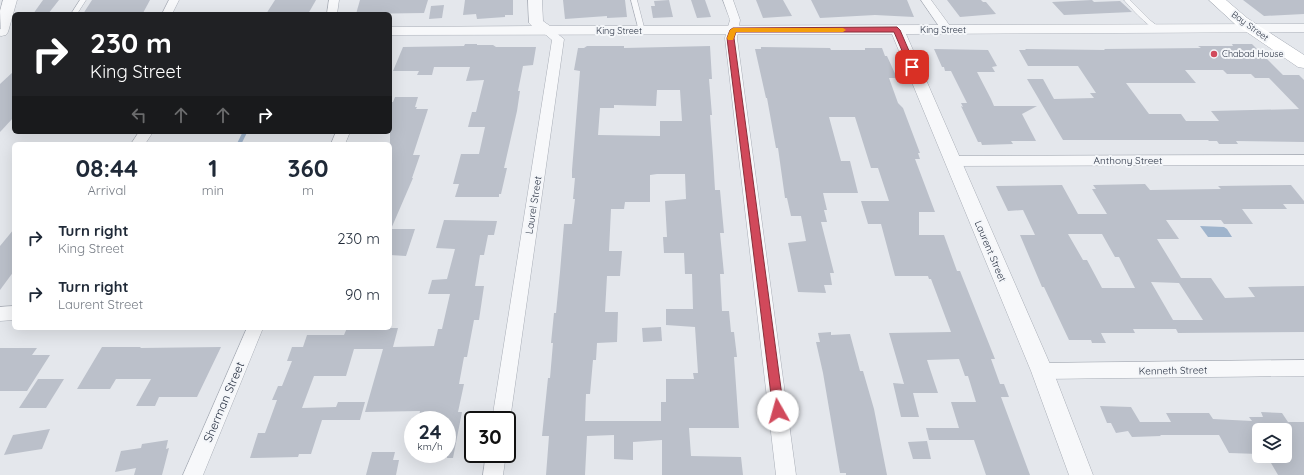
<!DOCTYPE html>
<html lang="en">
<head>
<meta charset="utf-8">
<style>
  :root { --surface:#fff; --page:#f6f6f7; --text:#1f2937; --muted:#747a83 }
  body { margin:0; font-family:Quicksand,sans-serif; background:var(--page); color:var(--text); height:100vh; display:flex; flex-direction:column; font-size:15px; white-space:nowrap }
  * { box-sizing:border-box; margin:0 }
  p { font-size:13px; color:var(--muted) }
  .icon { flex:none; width:22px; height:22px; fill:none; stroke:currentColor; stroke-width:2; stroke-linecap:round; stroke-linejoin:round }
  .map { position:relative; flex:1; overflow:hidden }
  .panel { position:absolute; left:12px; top:142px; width:380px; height:188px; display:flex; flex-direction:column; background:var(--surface); border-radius:6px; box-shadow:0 4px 16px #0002 }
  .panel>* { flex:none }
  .guide { position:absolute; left:12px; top:12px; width:380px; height:122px; border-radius:6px; box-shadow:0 4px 16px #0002; background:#202124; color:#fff; overflow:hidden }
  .controls { position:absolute; left:1252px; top:423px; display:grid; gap:8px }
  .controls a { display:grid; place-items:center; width:40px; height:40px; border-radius:6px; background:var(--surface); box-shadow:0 4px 16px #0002; font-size:20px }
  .speed { position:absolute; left:404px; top:411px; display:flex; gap:8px; font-size:20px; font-weight:700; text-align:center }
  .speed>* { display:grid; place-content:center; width:52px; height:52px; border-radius:50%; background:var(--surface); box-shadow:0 4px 16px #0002; line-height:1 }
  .speed small { font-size:10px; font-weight:400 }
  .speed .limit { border:2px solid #111; border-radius:6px; background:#fff; color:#111 }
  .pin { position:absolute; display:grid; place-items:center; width:34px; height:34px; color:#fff; margin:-17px; border-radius:8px; box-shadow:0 2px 6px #0006 }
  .me { position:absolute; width:44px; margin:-22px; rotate:353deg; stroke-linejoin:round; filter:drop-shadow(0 0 3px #0008) }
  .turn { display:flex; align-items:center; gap:14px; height:84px; padding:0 12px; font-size:18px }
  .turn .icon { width:52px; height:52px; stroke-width:2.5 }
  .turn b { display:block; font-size:28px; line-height:34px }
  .lanes { display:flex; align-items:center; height:38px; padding:0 12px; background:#0003; justify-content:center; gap:20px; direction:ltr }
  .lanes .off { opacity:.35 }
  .eta { display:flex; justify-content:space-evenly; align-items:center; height:68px; text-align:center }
  .eta b { font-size:24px; font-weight:700; line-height:28px }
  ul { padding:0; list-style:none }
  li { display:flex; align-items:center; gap:12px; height:56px; padding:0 12px }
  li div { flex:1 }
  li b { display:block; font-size:15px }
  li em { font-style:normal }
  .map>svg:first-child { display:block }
</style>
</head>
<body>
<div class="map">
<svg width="1304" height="475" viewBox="0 0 1304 475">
  <rect width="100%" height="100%" fill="#e4e7ec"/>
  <path fill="#9fb4cc" d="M1200 226 1224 227 1227 229 1232 237H1208Z"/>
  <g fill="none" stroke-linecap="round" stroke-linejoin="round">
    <path stroke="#9fb4cc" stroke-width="4" d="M239 144 245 132"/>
  </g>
  <g fill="#bbc0ca" fill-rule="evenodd">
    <path d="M43 0H59L48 14H33Z"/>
    <path d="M92 0H150L143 13 83 14Z"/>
    <path d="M275 0H316L308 14H266Z"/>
    <path d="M360 0H428L424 13 356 14Z"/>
    <path d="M465 0H513V15H505V17L477 19 476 14 463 15Z"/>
    <path d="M563 0H625L627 17 607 18V16L565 19Z"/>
    <path d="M669 0 673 17 653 18 651 6H655L654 1Z"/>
    <path d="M691 0H705L711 17 697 18Z"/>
    <path d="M756 0H783L792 16 763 18Z"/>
    <path d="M811 0H907L914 17 875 15 820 18Z"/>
    <path d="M947 0H981L983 2H986L996 14 960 17Z"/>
    <path d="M1092 0 1094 2 1120 1 1132 12 1064 15 1052 2Z"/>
    <path d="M1243 0H1304V14L1264 16Z"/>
    <path d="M444 5 442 18 429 19 431 6Z"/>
    <path d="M465 44H477V45H493L496 47H536L533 65 523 66 518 91H520L517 111 504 168H507L501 194H499V197H455L459 184H453L461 154H479L485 127H468L472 112H476L484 80 466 81 470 67H434L432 75H417L419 71H393L403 47 464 46Z"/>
    <path d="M1232 44H1252L1283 75H1299L1304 80V142L1236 141 1238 144H1219L1217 141H1209L1208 140H1063L1027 79H1043L1054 99 1094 98 1090 93H1096L1078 66H1028L1019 50H1026L1025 49 1105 50 1104 49 1201 48 1198 46H1233ZM1185 70H1223L1227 74H1251L1255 78H1269L1299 109 1211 111 1219 121H1186L1181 114H1149L1126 83H1196Z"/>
    <path d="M587 46H624V48L710 46 712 79H709L712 115H710L713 156 715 190H720L724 233H720L724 274H720L722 311H729L731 332H734L737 357H734L739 428H689L691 456 741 457 743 475H662V440L633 442V460L614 459V435L587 436 585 475H546L549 436H542L548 378H550L553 343H551L554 313H556L560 272 564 224H572L575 199H573L575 178H572V170L580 71 574 70 578 48H584ZM657 90H680L682 121H660V136L598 135 600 108H614V105L656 106ZM657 174H685L686 199 665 201 667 237H663L664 253H684L685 274H692L693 309H666V325L695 327 698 373H693L694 379H666V402H661V421H585L586 394H590L593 360H596L597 343 617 342 618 312H605L607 276H620L622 251H609L611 209H624L625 202H650V175Z"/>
    <path d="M761 47 830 48 831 50H865V48H882L885 56H887L897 78H889L898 103 903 108 920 153H918L920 159H915L935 212H919V235H944L957 271H960L995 359H991L1000 384H1004L1009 397H1001L1030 475H986L974 440H929L926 428H959L951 402H976L968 376H965L959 359 927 360 938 393H913L919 417H901L893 383 904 384 889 333 951 332 931 279H929L928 276H895L881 224H868L861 201H889L878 168H871L855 117H829L841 161H850L858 193H823L827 210H824L827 222H821L834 273H830L832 285H824L826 293 798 292 788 243 806 241 801 216H791L787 198H785L778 148H776L767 98H766L755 49H761Z"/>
    <path d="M934 49 988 50 997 66 992 67 995 72H977L991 99 994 106H1037L1022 114 1036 141H1011L1013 144 982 145 981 142H978L961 106 963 107 961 103H967L951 71H945L944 67H942Z"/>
    <path d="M14 71V117L0 132V84Z"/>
    <path d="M395 97H418L415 107H417L416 109H428L413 155H420L412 178H413L391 229H415L406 256 390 255V102H393Z"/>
    <path d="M1145 184 1150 190 1221 189 1218 186 1291 185 1304 201V204H1283L1287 209H1242L1253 224H1224L1221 220H1166L1179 239H1157L1181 278H1211L1225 298 1255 297 1248 287 1304 286V332L1178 333 1176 329H1133L1135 333H1101L1106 343H1092L1091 340H1069L1044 287H1042L1020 235H1035L1023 210 1008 211 996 186 1062 185 1078 214H1107L1092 189H1096L1093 185ZM1068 234H1102L1115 257H1119L1135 288H1102L1087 260H1083ZM1151 282 1179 283 1203 320H1173Z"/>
    <path d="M444 220 497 221 494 235H488L484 255H480L475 286H484L479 320H474L467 357H464L459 384H464L458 412H462L453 458H447V420H418L420 411 365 412 383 349H354L346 376H314L302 408 336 407 338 402H365L360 420H322L311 454H299L298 457 250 458 258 433H265L277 400H272L278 386H282L292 361H287L292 347H303L307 335H344L347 328H398L393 347 434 346 438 329H442L450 294H428L432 280 447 279 455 249 436 248Z"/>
    <path d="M14 229V271L0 290V246Z"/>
    <path d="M661 327 662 341 643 342 642 328Z"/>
    <path d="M831 332V335L850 334 860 371H863L874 409 887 475H846V473H840L823 373 816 342H820L818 333Z"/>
    <path d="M102 347H141L140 348 221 347 197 397H159L155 406H136L151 379H116L110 389H77Z"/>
    <path d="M0 348H37L32 355H50L27 391H0Z"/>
    <path d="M38 379H64L46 408H19Z"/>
    <path d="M1100 406 1131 407 1140 422H1171L1166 413H1209L1213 419 1252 421 1249 417H1263L1261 412 1282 413 1288 422H1304V475H1278L1267 456H1285V430H1259V454L1229 453 1219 435H1160L1161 436 1132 437 1128 431 1116 433 1111 423H1107Z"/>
    <path d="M50 429 42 449 4 455 13 435Z"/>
    <path d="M168 440 166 449 169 448 162 475H134L136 468 115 472 121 451 141 448 142 444Z"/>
    <path d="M927 441 931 459H913L908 442Z"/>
    <path d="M372 452H395L393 460H399L396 475H366Z"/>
  </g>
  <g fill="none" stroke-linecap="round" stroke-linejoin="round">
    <defs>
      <g id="service">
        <path d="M80 0H86L77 14H71Z"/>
        <path d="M631 0H637L645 31 644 32H640L639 31Z"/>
        <path d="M1124 0H1130L1151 21 1160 28V30C1151 31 1130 7 1124 0Z"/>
      </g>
      <g id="minor">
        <path d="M169 0H179L172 14H162Z"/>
        <path d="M329 0H339L337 14H327Z"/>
        <path d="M723 0H733L740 20 737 38 796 475H776L725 38 730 20Z"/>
        <path d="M921 0H931L953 30 951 32H943Z"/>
        <path d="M546 27 550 28 564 39 510 420 507 426V420H492L552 40 540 30Z"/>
        <path d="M0 29 5 30 7 32 4 35 0 36Z"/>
        <path d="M139 132H153L145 144H131Z"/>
        <path d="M336 132H350L345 144H331Z"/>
        <path d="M1304 155V165L953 166 948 164 946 161 948 158 953 156Z"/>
        <path d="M14 306V320L0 321V307Z"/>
        <path d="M247 328H263L203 475H183Z"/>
        <path d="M1304 360V376L1042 379 1036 376 1033 371 1036 366 1042 363Z"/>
        <path d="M486 454H506L503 475H483Z"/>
      </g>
      <g id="tertiary">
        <path d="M3 0H17L8 32 6 35 1 36 0 11Z"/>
        <path d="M528 0H542L543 21 550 26 1304 24V32L906 34 1053 371 1093 475H1069L1031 371 892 34 390 35V27L532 26 529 23Z"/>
      </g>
      <path id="secondary" d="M1209 0H1226L1247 18 1304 55V68L1298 67 1235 24Z"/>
    </defs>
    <use href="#service" stroke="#a9aeb7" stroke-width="1"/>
    <use href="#minor" stroke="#a9aeb7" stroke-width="1"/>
    <use href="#tertiary" stroke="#a9aeb7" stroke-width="1"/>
    <use href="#secondary" stroke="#a9aeb7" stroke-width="1"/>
    <use href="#service" fill="#f7f8fa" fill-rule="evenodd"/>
    <use href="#minor" fill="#f7f8fa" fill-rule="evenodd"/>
    <use href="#tertiary" fill="#f7f8fa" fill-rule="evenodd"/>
    <use href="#secondary" fill="#fff" fill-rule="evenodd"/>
  </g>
  <path fill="#d1495b" stroke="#882f3b" d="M897 27 900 30 916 67 915 69H912L909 67 894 32H736L734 38 784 411 782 415 778 416 774 415 773 411 727 38 730 30 733 28Z"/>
  <path fill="#f59e0b" d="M733 28H843L846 30 843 32H736L733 40H728L727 38 730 30Z"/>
  <circle fill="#d1495b" stroke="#f4f6f9" stroke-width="1.5" cx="1214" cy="54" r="4"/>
  <g text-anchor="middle" stroke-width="4" stroke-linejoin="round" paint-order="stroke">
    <g font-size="9" fill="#2b3445" stroke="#f4f6f9">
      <text transform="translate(1250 26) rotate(36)" y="3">Bay Street</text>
      <text x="943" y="33">King Street</text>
      <text x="619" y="34">King Street</text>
    </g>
    <g font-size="9" fill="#2b3445" stroke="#f4f6f9" text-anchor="start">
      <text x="1222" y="57">Chabad House</text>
    </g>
    <g font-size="10" fill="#2b3445" stroke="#f4f6f9">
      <text x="1128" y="164">Anthony Street</text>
      <text transform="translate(533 205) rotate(-81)" y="4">Laurel Street</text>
      <text transform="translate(991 251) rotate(67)" y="4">Laurent Street</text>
      <text transform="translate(1173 370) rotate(-1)" y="4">Kenneth Street</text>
    </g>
    <g font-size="12" fill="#2b3445" stroke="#f4f6f9">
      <text transform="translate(224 402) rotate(-67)" y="4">Sherman Street</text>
    </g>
  </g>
</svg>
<div class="controls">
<a><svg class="icon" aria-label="layers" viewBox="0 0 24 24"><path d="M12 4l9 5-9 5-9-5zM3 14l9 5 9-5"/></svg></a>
</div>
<div class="speed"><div>24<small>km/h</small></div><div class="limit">30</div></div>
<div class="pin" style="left:912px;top:67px;background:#d93025"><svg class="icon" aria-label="arrive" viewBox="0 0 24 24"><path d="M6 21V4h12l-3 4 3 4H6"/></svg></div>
<svg class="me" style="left:778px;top:411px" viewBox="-20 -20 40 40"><circle r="19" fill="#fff"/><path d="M0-13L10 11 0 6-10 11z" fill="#d1495b"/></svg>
<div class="guide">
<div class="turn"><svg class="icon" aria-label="right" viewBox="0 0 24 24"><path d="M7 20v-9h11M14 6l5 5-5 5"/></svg><div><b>230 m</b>King Street</div></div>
<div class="lanes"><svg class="icon off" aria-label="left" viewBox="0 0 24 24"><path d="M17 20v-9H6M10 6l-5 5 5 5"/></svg><svg class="icon off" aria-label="ahead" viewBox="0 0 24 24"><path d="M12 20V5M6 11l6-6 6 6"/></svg><svg class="icon off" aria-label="ahead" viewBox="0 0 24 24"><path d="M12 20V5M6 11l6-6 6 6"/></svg><svg class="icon" aria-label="right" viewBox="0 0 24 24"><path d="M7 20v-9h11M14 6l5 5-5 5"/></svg></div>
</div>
<section class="panel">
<div class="eta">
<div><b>08:44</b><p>Arrival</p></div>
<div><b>1</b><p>min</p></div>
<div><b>360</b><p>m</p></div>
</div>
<ul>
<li><svg class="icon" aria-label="right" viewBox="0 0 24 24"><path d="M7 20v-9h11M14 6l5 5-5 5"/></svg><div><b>Turn right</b><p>King Street</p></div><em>230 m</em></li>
<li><svg class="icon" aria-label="right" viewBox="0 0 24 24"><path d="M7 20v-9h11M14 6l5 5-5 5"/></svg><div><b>Turn right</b><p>Laurent Street</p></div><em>90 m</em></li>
</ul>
</section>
</div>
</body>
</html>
